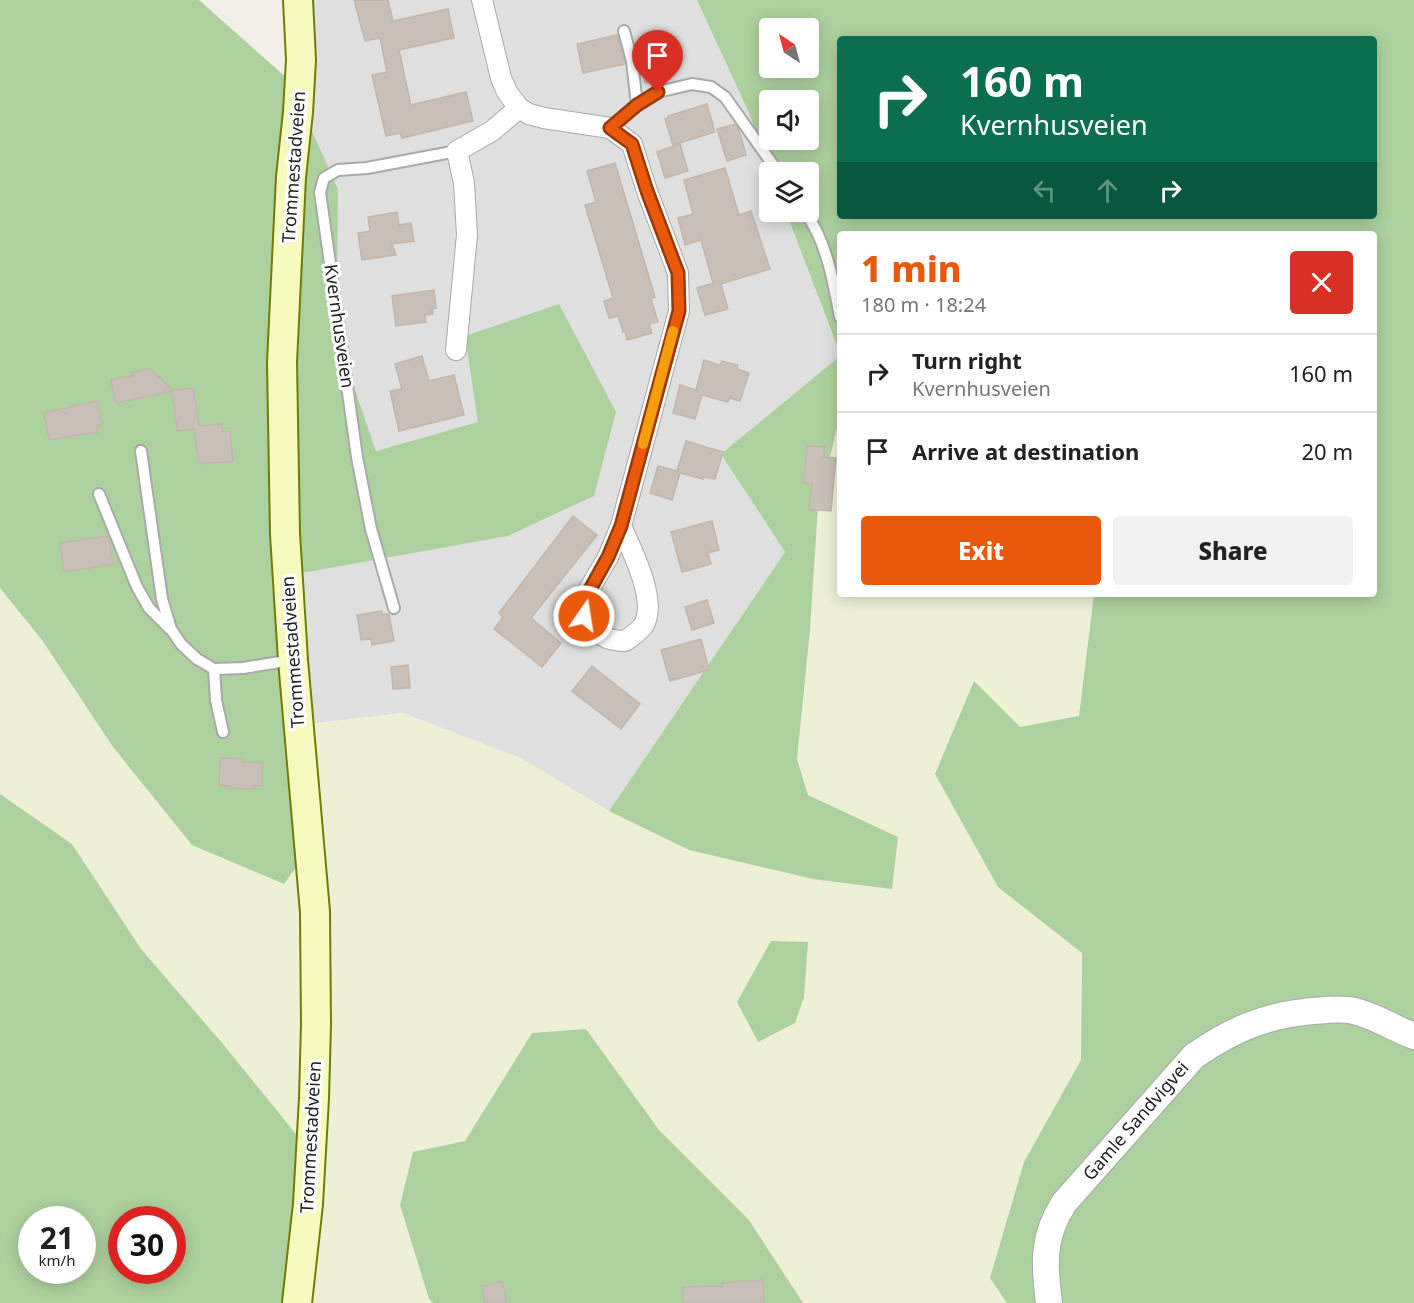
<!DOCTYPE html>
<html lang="en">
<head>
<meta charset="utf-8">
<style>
  :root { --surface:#fff; --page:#f2f2f2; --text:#222; --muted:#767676; --line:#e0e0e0; --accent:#ea580c }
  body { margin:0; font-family:"Noto Sans",sans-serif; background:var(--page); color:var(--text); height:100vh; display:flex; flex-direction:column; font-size:22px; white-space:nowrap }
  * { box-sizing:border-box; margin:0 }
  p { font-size:20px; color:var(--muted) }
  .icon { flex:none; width:33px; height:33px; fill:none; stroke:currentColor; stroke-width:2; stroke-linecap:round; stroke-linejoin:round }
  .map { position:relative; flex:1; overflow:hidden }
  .sheet { position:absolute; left:837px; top:231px; width:540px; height:366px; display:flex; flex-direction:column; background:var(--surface); border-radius:6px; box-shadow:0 3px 15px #0003 }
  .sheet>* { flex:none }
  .top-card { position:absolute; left:837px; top:36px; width:540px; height:183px; border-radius:6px; box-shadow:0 3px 15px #0003; background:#0b6e4f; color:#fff; overflow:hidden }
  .needle { width:39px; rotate:324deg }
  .buttons { position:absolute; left:759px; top:18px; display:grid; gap:12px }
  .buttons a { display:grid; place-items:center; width:60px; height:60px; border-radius:6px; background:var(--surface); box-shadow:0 3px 15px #0003; font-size:30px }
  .speed { position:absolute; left:18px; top:1206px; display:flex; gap:12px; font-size:30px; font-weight:700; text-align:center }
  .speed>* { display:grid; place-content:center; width:78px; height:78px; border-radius:50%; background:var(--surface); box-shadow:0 3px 15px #0003; line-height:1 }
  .speed small { font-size:15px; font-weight:400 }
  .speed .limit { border:9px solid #d22; background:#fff; color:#111 }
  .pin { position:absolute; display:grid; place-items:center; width:51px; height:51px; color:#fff; margin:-62px -26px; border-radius:50% 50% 50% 0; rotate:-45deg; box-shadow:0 0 6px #0007 }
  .pin .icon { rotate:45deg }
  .me { position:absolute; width:66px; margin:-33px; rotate:13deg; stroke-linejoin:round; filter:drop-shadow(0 0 4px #0008) }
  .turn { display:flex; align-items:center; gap:21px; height:126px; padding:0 24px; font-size:27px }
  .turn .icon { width:78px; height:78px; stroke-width:2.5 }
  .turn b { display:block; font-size:42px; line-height:51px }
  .lanes { display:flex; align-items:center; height:57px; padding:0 24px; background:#0003; justify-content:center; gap:30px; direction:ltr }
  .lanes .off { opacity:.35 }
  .round { display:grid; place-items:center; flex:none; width:63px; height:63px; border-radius:6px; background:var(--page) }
  .summary { display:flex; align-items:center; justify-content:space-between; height:102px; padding:0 24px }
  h1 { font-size:36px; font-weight:800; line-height:45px; color:var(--accent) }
  .primary-button { display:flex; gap:12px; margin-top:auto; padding:12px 24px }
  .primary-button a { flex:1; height:69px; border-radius:6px; background:var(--accent); color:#fff; font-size:24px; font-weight:800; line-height:69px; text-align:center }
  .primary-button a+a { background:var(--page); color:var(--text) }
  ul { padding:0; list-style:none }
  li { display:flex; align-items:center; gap:18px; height:78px; padding:0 24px; border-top:2px solid var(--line) }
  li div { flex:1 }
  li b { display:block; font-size:22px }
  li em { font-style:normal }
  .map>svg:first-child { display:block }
</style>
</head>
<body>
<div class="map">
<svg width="1414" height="1303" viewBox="0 0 1414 1303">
  <rect width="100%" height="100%" fill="#f2efe9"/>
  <path fill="#e0dfdf" d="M283 0H697L748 111 771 172H770V212H786L840 356 721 454 785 552 609 811 522 759 403 713 292 726 280 577 508 536 593 497 616 412 479 422 376 451 350 375 289 80Z"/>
  <path fill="#eef0d5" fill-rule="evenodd" d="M840 416V594H1094L1079 716 1020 727 998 887 1082 952 1081 1060 1024 1162 990 1278 1007 1303H803L749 1220 659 1130 585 1029 532 1033 465 1141 413 1152 400 1205 429 1299 433 1303H300L304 1144 223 1044 141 949 72 844 0 794V588L42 640 113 747 192 844 308 724 403 713 522 759 609 811 689 850 891 889 897 837 808 795 797 759 810 630 818 506ZM772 941 803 985 804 997Z"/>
  <g fill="#add19e" fill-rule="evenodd">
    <path d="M0 0H199L289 80 338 189 337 298 350 375 376 451 478 422 465 336 559 304 616 412 594 496 508 536 280 577 308 851 284 884 192 845 113 747 42 640 0 588Z"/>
    <path d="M697 0H1414V1303H1007L990 1278 1024 1162 1081 1060 1082 953 998 887 935 774 974 681 1020 727 1079 716 1094 594H1374V234H840V354L786 212H808V172H771L748 111ZM770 28H808V68H770ZM840 39H1374V216H840ZM770 100H808V140H770Z"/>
    <path d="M840 356V416L818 506 810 630 797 759 808 795 898 837 892 889 813 879 689 850 609 811 785 552 721 454Z"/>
    <path d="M0 794 72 844 141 949 223 1044 304 1144 300 1303H0ZM32 1220H82V1270H32ZM122 1220H172V1270H122Z"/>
    <path d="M771 941 808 942 804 997 795 1023 758 1042 737 1002Z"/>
    <path d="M586 1029 659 1130 749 1220 803 1303H433L429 1299 400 1205 413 1152 465 1141 532 1033Z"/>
  </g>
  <g fill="#c7bfb8" stroke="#c4b6ab" stroke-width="1.5">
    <path d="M354 0H388L393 21 448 9 454 38 399 50 410 101 411 105 466 92 473 121 402 138 400 133 386 136 372 75 387 72 380 38 365 41Z"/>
    <path d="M617 35 625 64 583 73 577 44Z"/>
    <path d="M660 55 664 79 645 83 640 59Z"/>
    <path d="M707 104 715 132 673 145 665 119 668 118V116Z"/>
    <path d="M735 124 739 130 746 155 727 161 717 129Z"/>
    <path d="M680 144 688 171 665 178 657 152Z"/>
    <path d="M615 163 655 297 651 299 658 322 649 324 652 333 627 340 625 331 623 332 618 316 609 318 604 301 613 298 585 205 596 202 587 171Z"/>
    <path d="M725 168 739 215 751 211 770 269 721 284 728 309 705 315 697 288 713 283 701 240 685 245 678 218 693 214 684 180Z"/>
    <path d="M397 212 399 225 411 223 414 241 392 244 396 255 362 260 358 233 370 231 368 217Z"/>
    <path d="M434 290 436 308 432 309 433 314 425 315 426 322 396 326 392 296Z"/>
    <path d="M422 356 429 381 454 375 464 415 399 431 390 391 402 389 395 364Z"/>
    <path d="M704 360 720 365 722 361 738 365 737 369 749 373 740 401 729 398 728 402 702 395 695 419 673 413 680 385 696 390Z"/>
    <path d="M150 369 173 390 193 388 199 426 222 424 223 432 230 431 233 461 199 464 194 429 177 431 172 391 116 403 111 380 134 375 133 372Z"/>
    <path d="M97 401 102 425 97 426 98 432 49 440 44 413Z"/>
    <path d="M686 441 723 452 715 479 704 477 703 479 680 473 672 500 650 493 658 466 677 471Z"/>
    <path d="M807 446 825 447 824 457 836 458 831 511 809 509 812 484 803 483Z"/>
    <path d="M573 516 597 535 531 618 561 643 542 667 494 629 503 617 499 613Z"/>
    <path d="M712 521 719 550 708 553 711 564 682 572 671 532Z"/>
    <path d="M108 536 114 564 64 572 60 543Z"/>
    <path d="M707 600 714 623 692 630 685 607Z"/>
    <path d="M382 611V614H389L394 641 372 645 371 639 361 640 357 615Z"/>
    <path d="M701 639 709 670 670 681 661 650Z"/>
    <path d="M408 665 410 688 393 689 391 667Z"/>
    <path d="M592 666 640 704 621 729 572 691Z"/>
    <path d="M220 758 242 759V762L262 763V786H253V789L230 788V786L219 785Z"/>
    <path d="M763 1280 764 1303H683L682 1287 722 1286V1283Z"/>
    <path d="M502 1282 507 1303H485L482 1286Z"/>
  </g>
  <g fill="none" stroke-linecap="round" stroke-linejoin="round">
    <defs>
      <g id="service">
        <path d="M624 31 632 61 637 105"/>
        <path d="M610 128 637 105 658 92 692 84 711 87 725 97 778 172"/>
        <path d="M805 212C827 242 833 281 840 317"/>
        <path d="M141 451 162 599 171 629 181 644 197 659 214 669 243 668 292 660"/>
        <path d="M99 494 137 587 149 608 170 629"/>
        <path d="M394 608 371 529 357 457 320 192 324 178 338 170 367 168 457 151"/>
        <path d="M214 669 216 700 223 732"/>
      </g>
      <g id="minor">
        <path d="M482 0 501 78 507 92 519 108 529 114 544 118 610 128 632 144 647 191 678 273 679 311 621 526 608 557 587 593 584 617C596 633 604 641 625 641 631 637 639 631 643 626 659 602 631 549 621 526"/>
        <path d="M456 350 467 235 464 183 457 151 492 131 519 108"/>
      </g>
      <path id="tertiary" d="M1049 1303C1044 1264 1042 1237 1064 1203L1194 1056C1233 1029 1266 1015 1313 1011 1327 1010 1341 1008 1354 1011 1376 1016 1394 1029 1414 1036"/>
      <path id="secondary" d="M297 1303 308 1204 314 1098 316 1024 315 912 293 660 285 534 282 362 291 177 298 112 301 60 298 0"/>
    </defs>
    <use href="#service" stroke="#a9a9a9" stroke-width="14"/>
    <use href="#minor" stroke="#a9a9a9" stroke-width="22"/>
    <use href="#tertiary" stroke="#a9a9a9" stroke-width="28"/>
    <use href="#secondary" stroke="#707d05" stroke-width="32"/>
    <use href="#service" stroke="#fff" stroke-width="10"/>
    <use href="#minor" stroke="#fff" stroke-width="20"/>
    <use href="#tertiary" stroke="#fff" stroke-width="26"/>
    <use href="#secondary" stroke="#f7fabf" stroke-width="28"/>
  </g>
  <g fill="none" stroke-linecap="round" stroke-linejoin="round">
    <defs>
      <path id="route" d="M584 616 588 593 608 557 621 526 679 311 678 273 647 191 632 144 610 128 637 105 658 92"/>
    </defs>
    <use href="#route" stroke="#983908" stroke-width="15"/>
    <use href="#route" stroke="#ea580c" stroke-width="10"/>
    <path stroke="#f59e0b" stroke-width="10" d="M643 444 673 331"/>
  </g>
  <g text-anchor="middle" stroke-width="6" stroke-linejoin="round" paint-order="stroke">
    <g font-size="18" fill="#222" stroke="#fff">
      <text transform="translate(294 167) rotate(-86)" y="6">Trommestadveien</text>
      <text transform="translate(339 326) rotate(82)" y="6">Kvernhusveien</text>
      <text transform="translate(293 652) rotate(-94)" y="6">Trommestadveien</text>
      <text transform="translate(1136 1121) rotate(-49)" y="6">Gamle Sandvigvei</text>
      <text transform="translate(311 1137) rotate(-87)" y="6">Trommestadveien</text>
    </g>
  </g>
</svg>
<div class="buttons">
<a><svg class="needle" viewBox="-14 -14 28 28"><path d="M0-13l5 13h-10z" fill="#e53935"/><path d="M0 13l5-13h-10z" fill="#767676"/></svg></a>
<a><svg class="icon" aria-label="sound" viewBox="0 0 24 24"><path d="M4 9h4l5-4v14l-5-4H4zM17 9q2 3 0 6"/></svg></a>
<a><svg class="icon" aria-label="layers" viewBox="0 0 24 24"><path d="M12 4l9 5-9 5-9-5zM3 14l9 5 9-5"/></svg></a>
</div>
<div class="speed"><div>21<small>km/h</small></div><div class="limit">30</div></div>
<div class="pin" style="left:658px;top:92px;background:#d93025"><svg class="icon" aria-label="arrive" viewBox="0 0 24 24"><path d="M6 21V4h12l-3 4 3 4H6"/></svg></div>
<svg class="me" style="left:584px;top:616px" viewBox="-20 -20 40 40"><circle r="17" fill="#ea580c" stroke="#fff" stroke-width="3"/><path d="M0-11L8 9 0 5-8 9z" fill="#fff"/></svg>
<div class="top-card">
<div class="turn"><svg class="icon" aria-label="right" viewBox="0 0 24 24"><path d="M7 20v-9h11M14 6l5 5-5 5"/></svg><div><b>160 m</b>Kvernhusveien</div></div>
<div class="lanes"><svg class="icon off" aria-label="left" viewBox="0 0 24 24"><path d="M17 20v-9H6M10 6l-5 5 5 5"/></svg><svg class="icon off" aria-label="ahead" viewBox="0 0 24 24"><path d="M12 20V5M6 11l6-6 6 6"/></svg><svg class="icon" aria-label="right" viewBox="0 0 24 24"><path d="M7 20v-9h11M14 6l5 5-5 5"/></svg></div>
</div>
<section class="sheet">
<div class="summary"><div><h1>1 min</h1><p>180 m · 18:24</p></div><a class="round" style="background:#d93025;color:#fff"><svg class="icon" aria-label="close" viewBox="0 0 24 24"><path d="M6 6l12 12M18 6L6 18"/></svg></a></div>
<ul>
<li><svg class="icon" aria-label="right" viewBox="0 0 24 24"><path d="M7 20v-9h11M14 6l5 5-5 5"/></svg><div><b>Turn right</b><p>Kvernhusveien</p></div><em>160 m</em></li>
<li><svg class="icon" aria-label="arrive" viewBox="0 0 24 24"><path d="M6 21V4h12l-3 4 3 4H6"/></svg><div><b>Arrive at destination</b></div><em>20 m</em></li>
</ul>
<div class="primary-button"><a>Exit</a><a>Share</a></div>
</section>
</div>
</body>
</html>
